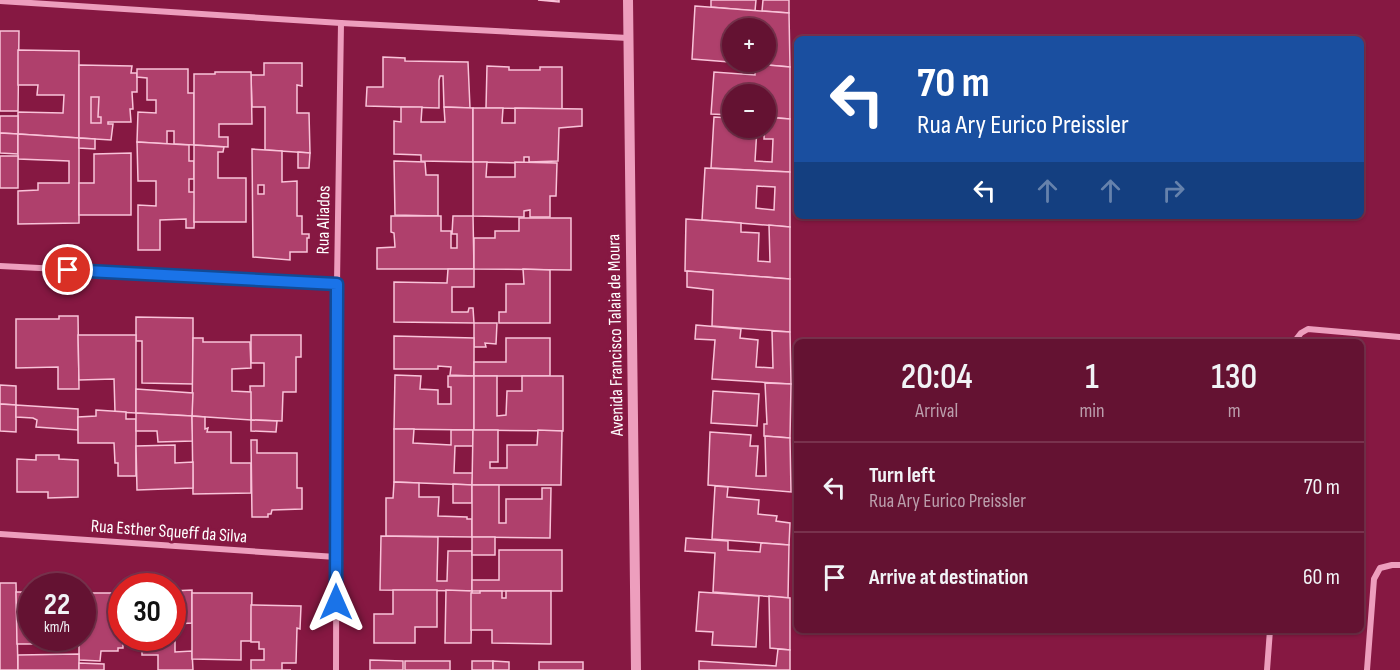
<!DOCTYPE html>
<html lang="en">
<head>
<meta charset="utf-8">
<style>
  :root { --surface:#641232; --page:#6c203e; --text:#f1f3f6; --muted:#bb9eac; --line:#78324d }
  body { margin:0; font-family:"Sofia Sans Condensed",sans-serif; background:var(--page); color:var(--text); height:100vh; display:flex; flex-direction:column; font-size:22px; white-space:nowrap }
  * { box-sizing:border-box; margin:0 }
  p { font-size:20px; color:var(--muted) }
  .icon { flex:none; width:33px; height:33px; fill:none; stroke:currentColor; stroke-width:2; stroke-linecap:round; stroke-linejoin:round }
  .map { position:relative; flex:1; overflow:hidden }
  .drawer { position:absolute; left:794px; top:339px; width:570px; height:294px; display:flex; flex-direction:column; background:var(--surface); border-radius:9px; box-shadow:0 2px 4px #0004,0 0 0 2px var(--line) }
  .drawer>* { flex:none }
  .guide { position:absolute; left:794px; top:36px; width:570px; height:183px; border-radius:9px; box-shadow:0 2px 4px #0004,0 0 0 2px var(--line); background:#1a4fa0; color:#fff; overflow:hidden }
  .tools { position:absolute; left:722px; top:18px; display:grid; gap:12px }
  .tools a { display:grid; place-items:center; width:54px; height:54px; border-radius:50%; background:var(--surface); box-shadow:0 2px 4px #0004,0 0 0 2px var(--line); font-size:30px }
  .speed { position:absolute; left:18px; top:573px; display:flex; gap:12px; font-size:30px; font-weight:700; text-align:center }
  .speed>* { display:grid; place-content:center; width:78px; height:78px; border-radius:50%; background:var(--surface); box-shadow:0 2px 4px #0004,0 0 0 2px var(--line); line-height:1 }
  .speed small { font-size:15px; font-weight:400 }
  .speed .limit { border:9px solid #d22; background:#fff; color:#111 }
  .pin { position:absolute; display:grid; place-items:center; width:51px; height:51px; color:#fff; margin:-26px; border:3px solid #fff; border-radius:50%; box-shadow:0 2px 6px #0007 }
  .me { position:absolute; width:66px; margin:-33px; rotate:0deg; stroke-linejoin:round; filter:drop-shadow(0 0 4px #0008) }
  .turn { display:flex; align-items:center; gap:21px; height:126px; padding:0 24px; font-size:27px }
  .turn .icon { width:78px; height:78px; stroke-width:2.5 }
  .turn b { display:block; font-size:42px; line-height:51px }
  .lanes { display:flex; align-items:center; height:57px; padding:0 24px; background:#0003; justify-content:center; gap:30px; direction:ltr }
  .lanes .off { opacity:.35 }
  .eta { display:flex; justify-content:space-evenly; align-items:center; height:102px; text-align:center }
  .eta b { font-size:36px; font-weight:600; line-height:42px }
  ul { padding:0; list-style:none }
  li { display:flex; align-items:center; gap:18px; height:90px; padding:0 24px; border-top:2px solid var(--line) }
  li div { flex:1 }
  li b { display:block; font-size:22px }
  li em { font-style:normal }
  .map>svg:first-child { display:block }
</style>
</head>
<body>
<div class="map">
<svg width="1400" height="670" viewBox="0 0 1400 670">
  <rect width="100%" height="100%" fill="#861842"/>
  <g fill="#af406c" stroke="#f9c3d9" stroke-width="1.5" fill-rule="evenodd">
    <path d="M538 0H559V2Z"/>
    <path d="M711 0H756L755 11 711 7Z"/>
    <path d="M763 0H789V13L762 11Z"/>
    <path d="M695 6 789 13 790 67 766 65 765 28H732V62H756L755 64 692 59Z"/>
    <path d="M0 31H19L18 111H0Z"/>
    <path d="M18 50 79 51V138L18 134V112L63 113 64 95H37L38 85H18Z"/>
    <path d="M383 57 405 58V61L468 62 470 108 444 107 443 76H440L439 80V108L366 106 367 87H383Z"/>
    <path d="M264 63H302V86L297 85V113H309L310 153 265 150V107H252L251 75H264Z"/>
    <path d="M755 64 790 67V119L765 117V94H732V115L711 114 714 72 755 75Z"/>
    <path d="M79 65 132 66 131 73H137V92H132L133 109H130L131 122H108V124H113L111 140 79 138Z"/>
    <path d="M487 66 509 67V70H540V67H562V109L486 108Z"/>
    <path d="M137 69H188V93H194V145L174 144V131H167V144L137 142 138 112 156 113V100H147V78L137 77Z"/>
    <path d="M215 72H251L252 124H219V137H228V147L194 145V74H215Z"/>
    <path d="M91 97H99L98 117H101V123H91Z"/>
    <path d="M401 107H422L421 122H445L444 107 473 108V162L421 161V155L394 154V121L401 122Z"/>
    <path d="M473 108H503L502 123H515V108L582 109V126L559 128 558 161 529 162V157H524V163L473 162Z"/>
    <path d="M0 116H18V134L0 133Z"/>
    <path d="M714 117 732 118V128H757L755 161 772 162 773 139H764L765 117 790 119V172L711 168Z"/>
    <path d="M0 133 18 134V154L0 153Z"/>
    <path d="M18 134 79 138V223L18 224V191L38 190V183H69V161L18 159Z"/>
    <path d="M79 138 95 139V149L79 148Z"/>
    <path d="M137 142 189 145V161H194V179H189V192H195L194 228H186V219L160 220V250H138V205L156 206V181H138Z"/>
    <path d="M194 145 224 147 223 152H218V178H246V222H194Z"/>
    <path d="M252 149 282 151V182L297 181V216H302V234H309V238H307V252H290V260L253 257ZM258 185H264V194H258Z"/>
    <path d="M298 152 310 153 309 168H298Z"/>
    <path d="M131 153V215H79V183H94V154Z"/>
    <rect x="0" y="156" width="18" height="32"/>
    <path d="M394 161 425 162 426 175H438V216L395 215Z"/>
    <path d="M473 162H487L486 177H515V162L557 163 556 196H550V217H530V210L524 211V217L473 216Z"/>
    <path d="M705 168 790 172V227L702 220ZM757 186 775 187 774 210 756 208Z"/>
    <path d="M391 216H441V231H451V248H457V234H452L453 216H473L474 269H377V248L395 247 394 233 391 232Z"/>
    <path d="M519 218H571V270L474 269V238H495V231H519Z"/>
    <path d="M686 219 741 223V232L759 233 758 261 770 262 769 225 790 227V279L685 271Z"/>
    <path d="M448 269H474V287H452V312H468L469 308H473L474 323 394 322V282L447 283Z"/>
    <path d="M523 269 550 270V323H499V312H506V284H524Z"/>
    <path d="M687 271 790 279V332L712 326 713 290 687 287Z"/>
    <path d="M59 316H78L79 389H58V367L16 368V319H59Z"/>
    <path d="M136 317 193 318V384L142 383V341H136Z"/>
    <path d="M474 323H497L496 344 485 343 486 347H474Z"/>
    <path d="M696 325 741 329 740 338 758 340 756 367 773 368 772 331 790 332 791 384 712 379 715 340 695 339Z"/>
    <path d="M78 335H136V413L115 412 114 379 79 380Z"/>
    <path d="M251 335H301V357H296V392H283L282 421 251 420 250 386H264V363H251Z"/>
    <path d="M394 336 474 338V376L450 375 451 367 438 366V369H394Z"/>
    <path d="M193 338H203V342H250L251 368 232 369V391L251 392V420L192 416Z"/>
    <path d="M506 338H550V376H474V362H506Z"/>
    <path d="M395 375 421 376 420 389 438 390V404H451V387H448V376H474V430L394 429Z"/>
    <path d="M474 376H497V416L506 415 507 391H522V376H563V431L474 430Z"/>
    <path d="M765 383 791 384 790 438 764 436V424H767Z"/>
    <path d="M0 385 16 386V405L0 404Z"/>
    <path d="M136 389 193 393 192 416 136 413Z"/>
    <path d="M713 391 759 394 757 426 711 423Z"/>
    <path d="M0 404 16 405V432L0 431Z"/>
    <path d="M16 405 78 409V430L36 427 37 420 33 418 16 417Z"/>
    <path d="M96 410 126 412V419H136V476H118V463H115L114 443H78V417L96 416Z"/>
    <path d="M136 413 192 416 193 441 158 442 157 431H136Z"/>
    <path d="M192 416 205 417V429L208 428 207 432H231V463H251V493L193 494Z"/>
    <path d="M251 420 277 421 276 432 251 431Z"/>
    <path d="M394 429H414L413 443 451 445V430H473V446H455L454 473H473L472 485 394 482Z"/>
    <path d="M473 430H498V462H490V468H507V445H537L538 430 562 431 561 485H472Z"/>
    <path d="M710 432 751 435 750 446H758L756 476H766L765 436 790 438 791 492 708 485Z"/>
    <path d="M251 440H257V453H297V488H302V509L272 510 271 514H268V517H252Z"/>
    <path d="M175 445V463L193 462V488L137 490 136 446Z"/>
    <path d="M36 455H59V459L78 460V497L48 498V492H17V459L36 460Z"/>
    <path d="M394 482 419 483V497H439L438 516 467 517V519H472V537L386 536V498H393Z"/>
    <path d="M453 484 472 485V503H453Z"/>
    <path d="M472 485H499V523H506V499H542V488H551L550 538 472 537Z"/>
    <path d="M715 486 728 487 727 497 759 500 758 514 777 516 776 521 790 523 789 545 712 539Z"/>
    <path d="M381 536 438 537 437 581H447L448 551H472V591L380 590Z"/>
    <rect x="472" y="537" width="23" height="18"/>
    <path d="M686 538 728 541V550L760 552 761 543 789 545 788 598 713 592 715 553 685 551Z"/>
    <path d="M499 550H562V591H472V580H499Z"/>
    <rect x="123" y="581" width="13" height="5"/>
    <path d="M0 583H16L18 670H0Z"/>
    <path d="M192 590V623L175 624V652L192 651 193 670H158V655H142V642H136V638H172V591Z"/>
    <path d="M393 590H437V627H415V643H374V614H393Z"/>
    <path d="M446 590 472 591 471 643H445Z"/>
    <path d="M480 591H502V598H506V591H551V644L492 643V630H471V593H480Z"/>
    <path d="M16 592H32V638H50H38V644H17Z"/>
    <path d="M699 592 759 596 756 647 712 645 713 632 696 631Z"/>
    <path d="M82 593H122L123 648H118V651H101L100 661 79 660V638H82Z"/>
    <path d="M192 593H252L251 641H241V660L192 659Z"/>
    <path d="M769 596 790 598V650L770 648Z"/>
    <path d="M251 605 301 606 300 629 297 628 296 663H282V670H291H251V660H264V649H259V642H251Z"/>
    <path d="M778 649 790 650V670H699V661L776 666Z"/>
    <path d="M79 654V670H18V655Z"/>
    <path d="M370 660 403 661V670H370Z"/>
    <rect x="405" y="661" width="45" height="9"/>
    <rect x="472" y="661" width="21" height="9"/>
    <path d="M493 661 509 662V670H493Z"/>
    <rect x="539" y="662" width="44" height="8"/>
    <path d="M79 663 104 664V670H79Z"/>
  </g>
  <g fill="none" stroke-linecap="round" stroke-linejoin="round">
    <g stroke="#ed9ebd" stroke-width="6">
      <path d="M0 1 341 23 628 38"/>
      <path d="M0 266 337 283"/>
      <path d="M1294 342 1301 333 1308 329 1400 337"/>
      <path d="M0 534 336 557"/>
      <path d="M336 670 337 283 341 23"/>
      <path d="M1267 670 1270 630"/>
      <path d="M1367 670 1374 579 1380 568 1392 565H1400"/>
    </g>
    <path stroke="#ed9ebd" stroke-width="10" d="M628 0 636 670"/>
  </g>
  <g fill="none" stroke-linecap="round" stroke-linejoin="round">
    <defs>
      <path id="route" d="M68 270 337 284 336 602"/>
    </defs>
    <use href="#route" stroke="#114b97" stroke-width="15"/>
    <use href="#route" stroke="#1a73e8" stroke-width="10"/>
  </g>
  <g text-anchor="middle" stroke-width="6" stroke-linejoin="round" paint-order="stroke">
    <g font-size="18" fill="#fff" stroke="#861842">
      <text transform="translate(323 220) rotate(-89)" y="6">Rua Aliados</text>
      <text transform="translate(615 335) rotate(-91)" y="6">Avenida Francisco Talaia de Moura</text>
      <text transform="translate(169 531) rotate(4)" y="6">Rua Esther Squeff da Silva</text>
    </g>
  </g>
</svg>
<div class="tools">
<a>+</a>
<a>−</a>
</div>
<div class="speed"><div>22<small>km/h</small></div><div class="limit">30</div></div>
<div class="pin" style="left:68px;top:270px;background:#d93025"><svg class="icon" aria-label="arrive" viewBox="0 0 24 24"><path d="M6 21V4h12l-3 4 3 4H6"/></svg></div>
<svg class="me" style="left:336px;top:602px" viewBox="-20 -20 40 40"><path d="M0-17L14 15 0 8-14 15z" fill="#1a73e8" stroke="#fff" stroke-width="4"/></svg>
<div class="guide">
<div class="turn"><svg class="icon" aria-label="left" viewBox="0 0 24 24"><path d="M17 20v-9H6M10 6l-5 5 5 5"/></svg><div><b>70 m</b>Rua Ary Eurico Preissler</div></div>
<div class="lanes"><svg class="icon" aria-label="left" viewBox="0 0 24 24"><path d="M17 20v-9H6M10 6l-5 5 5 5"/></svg><svg class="icon off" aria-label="ahead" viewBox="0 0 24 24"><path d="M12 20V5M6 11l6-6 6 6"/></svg><svg class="icon off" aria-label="ahead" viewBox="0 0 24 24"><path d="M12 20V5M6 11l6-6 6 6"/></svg><svg class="icon off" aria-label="right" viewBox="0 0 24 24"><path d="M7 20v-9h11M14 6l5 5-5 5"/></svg></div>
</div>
<section class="drawer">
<div class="eta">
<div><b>20:04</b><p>Arrival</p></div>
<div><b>1</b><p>min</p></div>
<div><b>130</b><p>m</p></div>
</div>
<ul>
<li><svg class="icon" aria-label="left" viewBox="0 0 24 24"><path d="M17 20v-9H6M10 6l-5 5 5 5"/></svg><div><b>Turn left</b><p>Rua Ary Eurico Preissler</p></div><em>70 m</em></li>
<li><svg class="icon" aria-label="arrive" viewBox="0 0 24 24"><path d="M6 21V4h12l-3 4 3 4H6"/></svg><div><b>Arrive at destination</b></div><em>60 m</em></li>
</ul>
</section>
</div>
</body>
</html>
